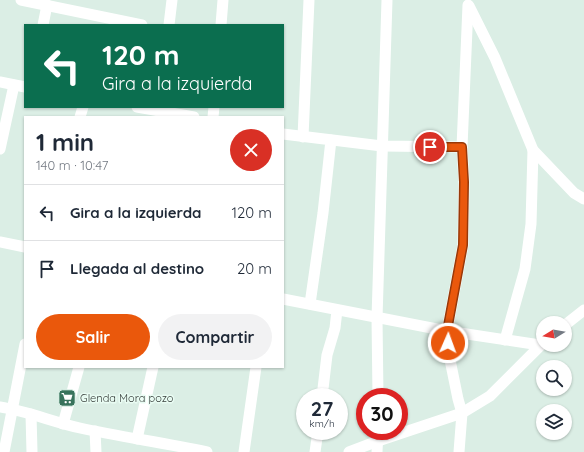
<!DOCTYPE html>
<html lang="es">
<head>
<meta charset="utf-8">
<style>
  :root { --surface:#fff; --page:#f2f2f3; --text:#1f2937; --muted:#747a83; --line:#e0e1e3; --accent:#ea580c }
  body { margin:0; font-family:Quicksand,sans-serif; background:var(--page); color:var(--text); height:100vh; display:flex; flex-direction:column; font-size:15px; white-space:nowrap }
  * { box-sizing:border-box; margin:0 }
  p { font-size:13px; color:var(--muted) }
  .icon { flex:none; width:22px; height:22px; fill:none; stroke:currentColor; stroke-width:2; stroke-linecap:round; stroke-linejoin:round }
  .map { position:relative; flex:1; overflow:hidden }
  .panel { position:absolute; left:24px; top:116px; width:260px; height:252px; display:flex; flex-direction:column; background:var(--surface); border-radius:0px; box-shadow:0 1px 3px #0004 }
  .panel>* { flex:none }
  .guide { position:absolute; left:24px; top:24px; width:260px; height:84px; border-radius:0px; box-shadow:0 1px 3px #0004; background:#0b6e4f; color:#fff; overflow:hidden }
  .needle { width:26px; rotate:259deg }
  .buttons { position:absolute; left:536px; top:316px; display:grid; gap:8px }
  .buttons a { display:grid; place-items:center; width:36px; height:36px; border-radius:50%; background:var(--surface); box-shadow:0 1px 3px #0004; font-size:20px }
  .speed { position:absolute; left:296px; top:388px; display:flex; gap:8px; font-size:20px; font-weight:700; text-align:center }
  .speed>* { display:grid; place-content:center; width:52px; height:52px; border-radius:50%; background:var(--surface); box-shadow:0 1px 3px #0004; line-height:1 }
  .speed small { font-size:10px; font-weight:400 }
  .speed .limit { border:6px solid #d22; background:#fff; color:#111 }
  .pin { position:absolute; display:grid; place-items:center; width:34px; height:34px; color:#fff; margin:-17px; border:2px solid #fff; border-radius:50%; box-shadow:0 1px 4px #0007 }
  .me { position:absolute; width:44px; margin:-22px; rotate:2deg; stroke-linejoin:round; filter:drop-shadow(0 0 3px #0008) }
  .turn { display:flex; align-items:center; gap:14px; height:84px; padding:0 12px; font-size:18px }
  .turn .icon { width:52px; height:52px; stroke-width:2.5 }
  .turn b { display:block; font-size:28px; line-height:34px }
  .round { display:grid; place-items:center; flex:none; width:42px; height:42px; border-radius:21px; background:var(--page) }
  .summary { display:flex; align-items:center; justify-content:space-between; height:68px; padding:0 12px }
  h1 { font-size:24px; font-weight:700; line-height:30px }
  .action { display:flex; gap:8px; margin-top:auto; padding:8px 12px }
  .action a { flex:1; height:46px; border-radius:24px; background:var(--accent); color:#fff; font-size:16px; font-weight:700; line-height:46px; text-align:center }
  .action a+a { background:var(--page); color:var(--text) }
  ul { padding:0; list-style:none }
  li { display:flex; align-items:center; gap:12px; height:56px; padding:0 12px; border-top:1px solid var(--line) }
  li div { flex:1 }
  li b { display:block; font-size:15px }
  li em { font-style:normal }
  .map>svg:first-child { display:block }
</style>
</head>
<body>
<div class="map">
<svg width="584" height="452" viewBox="0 0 584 452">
  <rect width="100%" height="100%" fill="#dbeee5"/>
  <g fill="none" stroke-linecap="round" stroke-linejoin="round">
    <g stroke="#fff" stroke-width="11">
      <path d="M21 0 142 25"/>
      <path d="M469 6 495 58 533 150 574 193 584 199"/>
      <path d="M43 25 47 5"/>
      <path d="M169 25 172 0"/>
      <path d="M221 25 223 0"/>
      <path d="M0 82 25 87"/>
      <path d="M137 107 194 117"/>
      <path d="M80 117 83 107"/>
      <path d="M213 117 214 107"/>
      <path d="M283 134 382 146 462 147"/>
      <path d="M303 137 309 0"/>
      <path d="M0 149 14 85"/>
      <path d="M0 242 25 247"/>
      <path d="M283 299 447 331 540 345"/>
      <path d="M310 304 323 213 331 140"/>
      <path d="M565 325 584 310"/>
      <path d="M505 340 525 269 531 224 533 150"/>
      <path d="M322 397 327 355 335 328 337 310"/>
      <path d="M378 397 377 318 387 0"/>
      <path d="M0 407C27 411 53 422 80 428 122 437 165 443 207 452"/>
      <path d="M31 414 32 452"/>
      <path d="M63 424 79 367"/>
      <path d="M95 431 96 452"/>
      <path d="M137 439 153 367"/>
      <path d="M4 452 25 344"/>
      <path d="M244 452 256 367"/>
      <path d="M315 452 318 431"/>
      <path d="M349 452 378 441 462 413 490 396 543 343"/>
      <path d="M377 452 378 431"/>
      <path d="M459 452 462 413 458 399 449 355 447 331 463 245 464 182 462 147 468 5"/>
    </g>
  </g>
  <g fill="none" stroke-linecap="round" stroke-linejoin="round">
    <defs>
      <path id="route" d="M430 147H462L464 182 463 245 447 331 448 343"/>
    </defs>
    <use href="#route" stroke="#983908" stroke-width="10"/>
    <use href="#route" stroke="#ea580c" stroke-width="7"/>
  </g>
  <defs>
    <symbol id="supermarket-square" viewBox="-11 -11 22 22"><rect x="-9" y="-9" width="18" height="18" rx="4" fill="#38735c" stroke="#e9fcf3"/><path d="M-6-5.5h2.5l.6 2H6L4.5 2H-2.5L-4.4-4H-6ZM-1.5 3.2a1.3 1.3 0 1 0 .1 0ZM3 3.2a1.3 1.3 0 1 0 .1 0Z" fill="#fff"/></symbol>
  </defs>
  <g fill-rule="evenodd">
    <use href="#supermarket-square" x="57" y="388" width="20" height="20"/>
  </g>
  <g text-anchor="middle" stroke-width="3" stroke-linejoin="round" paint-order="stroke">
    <g font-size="11" fill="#373e3b" stroke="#e9fcf3" text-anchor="start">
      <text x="80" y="402">Glenda Mora pozo</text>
    </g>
  </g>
</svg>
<div class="buttons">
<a><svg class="needle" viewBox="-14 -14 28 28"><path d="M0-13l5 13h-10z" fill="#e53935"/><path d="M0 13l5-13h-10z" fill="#747a83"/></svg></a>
<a><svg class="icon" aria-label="search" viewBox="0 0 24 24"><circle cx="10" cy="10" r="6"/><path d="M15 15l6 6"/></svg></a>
<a><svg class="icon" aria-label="layers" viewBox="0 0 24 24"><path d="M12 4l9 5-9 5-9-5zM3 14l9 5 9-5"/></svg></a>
</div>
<div class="speed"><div>27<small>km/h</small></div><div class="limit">30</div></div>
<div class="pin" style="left:430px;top:147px;background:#d93025"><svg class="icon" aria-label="arrive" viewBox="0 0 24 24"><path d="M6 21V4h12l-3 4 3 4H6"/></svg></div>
<svg class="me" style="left:448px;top:343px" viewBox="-20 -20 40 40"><circle r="17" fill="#ea580c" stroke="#fff" stroke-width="3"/><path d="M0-11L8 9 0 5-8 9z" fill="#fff"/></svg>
<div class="guide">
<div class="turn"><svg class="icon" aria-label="left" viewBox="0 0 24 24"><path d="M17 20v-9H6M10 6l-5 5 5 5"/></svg><div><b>120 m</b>Gira a la izquierda</div></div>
</div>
<section class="panel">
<div class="summary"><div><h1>1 min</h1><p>140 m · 10:47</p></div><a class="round" style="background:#d93025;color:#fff"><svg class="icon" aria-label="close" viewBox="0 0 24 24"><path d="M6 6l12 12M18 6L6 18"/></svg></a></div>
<ul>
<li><svg class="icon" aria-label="left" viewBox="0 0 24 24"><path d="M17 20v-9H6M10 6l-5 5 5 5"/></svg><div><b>Gira a la izquierda</b></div><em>120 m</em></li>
<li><svg class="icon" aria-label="arrive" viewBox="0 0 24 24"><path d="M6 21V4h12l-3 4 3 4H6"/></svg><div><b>Llegada al destino</b></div><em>20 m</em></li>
</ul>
<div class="action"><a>Salir</a><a>Compartir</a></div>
</section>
</div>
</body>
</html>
